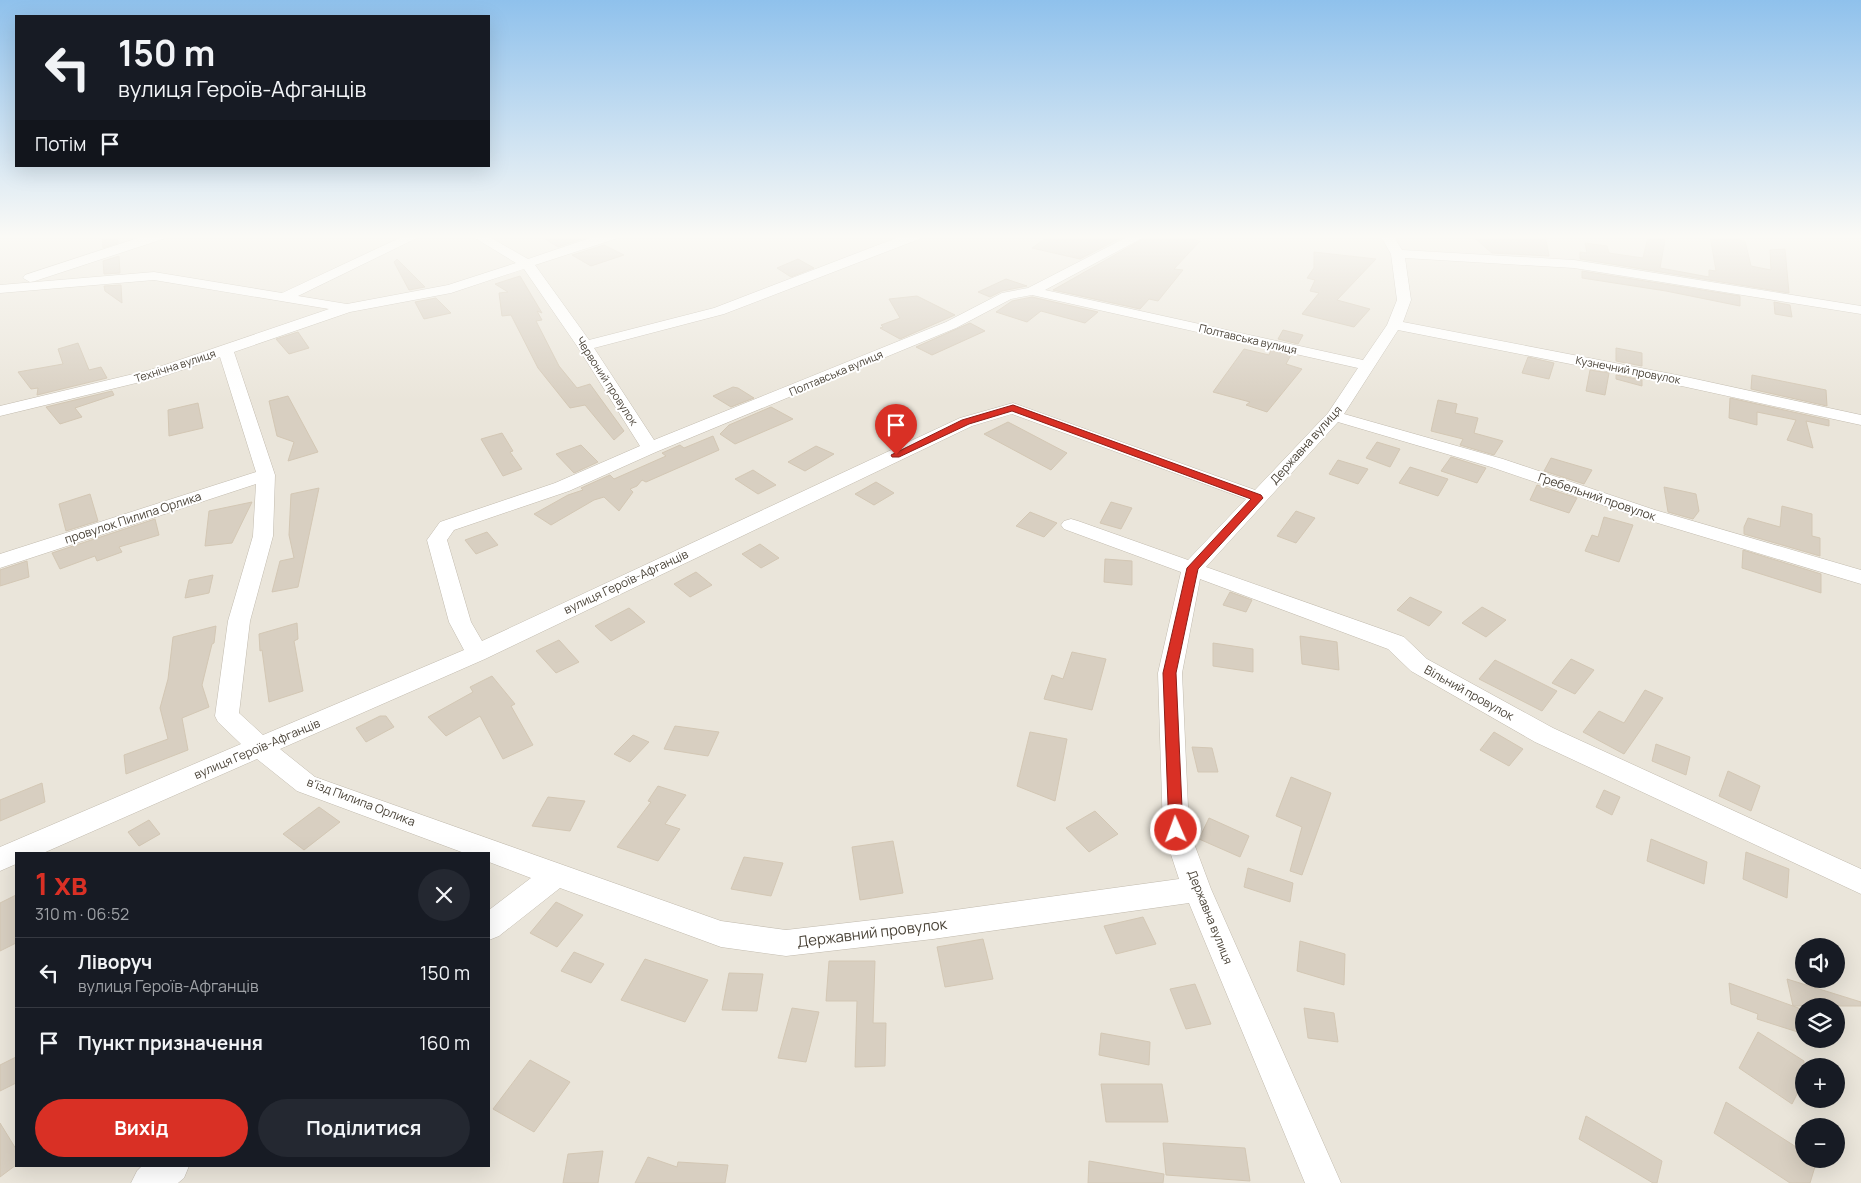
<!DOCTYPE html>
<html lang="uk">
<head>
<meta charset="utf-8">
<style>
  :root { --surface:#171b24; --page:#242831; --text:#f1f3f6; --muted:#9ea1a6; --line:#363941; --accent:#d93025 }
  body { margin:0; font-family:Manrope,sans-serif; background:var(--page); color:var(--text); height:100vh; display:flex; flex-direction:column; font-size:19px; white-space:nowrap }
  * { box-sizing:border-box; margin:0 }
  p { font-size:16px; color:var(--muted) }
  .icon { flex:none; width:28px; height:28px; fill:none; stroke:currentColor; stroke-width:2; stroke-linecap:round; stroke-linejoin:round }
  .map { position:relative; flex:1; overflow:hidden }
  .details { position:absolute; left:15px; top:852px; width:475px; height:315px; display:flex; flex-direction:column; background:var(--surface); border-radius:0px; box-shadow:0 5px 20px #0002 }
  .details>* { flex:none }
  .top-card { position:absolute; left:15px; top:15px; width:475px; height:152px; border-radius:0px; box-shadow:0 5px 20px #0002; background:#171b24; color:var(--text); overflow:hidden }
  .tools { position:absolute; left:1795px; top:938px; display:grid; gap:10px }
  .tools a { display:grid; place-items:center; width:50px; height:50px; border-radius:50%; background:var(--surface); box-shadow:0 5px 20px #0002; font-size:25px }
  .pin { position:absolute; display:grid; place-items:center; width:42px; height:42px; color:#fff; margin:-51px -21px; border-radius:50% 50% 50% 0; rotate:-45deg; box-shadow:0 0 5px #0007 }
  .pin .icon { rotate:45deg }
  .me { position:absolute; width:55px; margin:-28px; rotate:358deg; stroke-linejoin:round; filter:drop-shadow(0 0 4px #0008) }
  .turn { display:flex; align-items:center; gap:18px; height:105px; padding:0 20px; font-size:22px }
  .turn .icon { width:65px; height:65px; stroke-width:2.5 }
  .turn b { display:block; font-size:35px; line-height:42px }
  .then { display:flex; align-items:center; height:48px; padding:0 20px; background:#0003; gap:10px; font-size:19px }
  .round { display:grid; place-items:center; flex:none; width:52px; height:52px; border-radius:26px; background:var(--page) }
  .overview { display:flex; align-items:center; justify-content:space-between; height:85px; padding:0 20px }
  h1 { font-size:30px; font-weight:700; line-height:38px; color:var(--accent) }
  .button { display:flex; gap:10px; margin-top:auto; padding:10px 20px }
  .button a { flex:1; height:58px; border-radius:30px; background:var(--accent); color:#fff; font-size:20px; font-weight:700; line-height:58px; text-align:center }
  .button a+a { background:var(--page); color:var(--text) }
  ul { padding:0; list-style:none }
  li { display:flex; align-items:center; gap:15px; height:70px; padding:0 20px; border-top:1px solid var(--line) }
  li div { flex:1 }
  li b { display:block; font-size:19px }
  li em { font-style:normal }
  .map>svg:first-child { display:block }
</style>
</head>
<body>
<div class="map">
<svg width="1861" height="1183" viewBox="0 0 1861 1183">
  <rect width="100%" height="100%" fill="#f6f3ec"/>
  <path fill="#eae5da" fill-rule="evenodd" d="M0 235H1861V1183H0ZM16 854H489V1166H16ZM1804 946H1836V979H1804ZM1804 1006H1836V1039H1804ZM1804 1066H1836V1099H1804ZM1804 1126H1836V1159H1804Z"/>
  <g fill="#d8cfc1" stroke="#d3c7b4">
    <path d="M102 235H117L118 243 103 248Z"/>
    <path d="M539 235H585L588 237 558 247Z"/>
    <path d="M1050 235H1126L1080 259 1032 248Z"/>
    <path d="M1150 235H1173L1200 241 1174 269 1183 270 1158 301 1149 299 1140 309 1053 290Z"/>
    <path d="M1471 235H1545L1549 256 1492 253Z"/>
    <path d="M1710 235 1745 241 1751 266 1771 270 1770 250 1785 249 1789 293 1580 259V252L1587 253 1585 243 1607 246 1609 253 1643 258 1648 237 1665 240 1660 268 1709 277V270L1716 271Z"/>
    <path d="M604 245 624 255 591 266 572 255Z"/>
    <path d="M1314 252 1376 259 1337 300 1370 309 1354 327 1302 314 1319 293 1310 291 1315 280 1307 278 1314 268Z"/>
    <path d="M119 256 120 273 104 274 103 261Z"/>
    <path d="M397 259 425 287 409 290 394 262Z"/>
    <path d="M798 259 814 268 791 277 777 268Z"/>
    <path d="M1582 271 1740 296V306L1666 291 1582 278Z"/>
    <path d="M520 276 542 313 537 311 542 320 536 321 559 366 577 388 590 384 624 431 614 440 585 405 570 408 538 368 511 315 502 316 499 293 508 292 495 284Z"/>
    <path d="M1006 279 1027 286 1002 291 990 297 978 292Z"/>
    <path d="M121 285 122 303 105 291 104 286Z"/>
    <path d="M917 296 955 315 900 339 880 328 883 327 881 325 900 318 889 299Z"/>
    <path d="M1032 297 1098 312 1085 323 1041 311 1027 322 996 312 1012 301Z"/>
    <path d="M436 298 451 313 424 319 415 302Z"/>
    <path d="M1774 302 1790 305 1792 317 1775 314Z"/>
    <path d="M970 323 985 331 932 355 916 347Z"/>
    <path d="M1283 330 1303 335 1298 344 1278 339Z"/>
    <path d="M298 332 309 348 289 354 276 339Z"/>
    <path d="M78 343 89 370 101 367 107 378 37 395 38 388 31 389 18 372 63 364 58 349Z"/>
    <path d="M1616 348 1642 353V366L1616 361Z"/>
    <path d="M1244 349 1269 355 1271 350 1291 355 1286 364 1302 369 1267 412 1246 405 1250 402 1213 392Z"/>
    <path d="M1528 357 1554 363 1549 379 1522 373Z"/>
    <path d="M1590 370 1609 373 1605 395 1586 391Z"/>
    <path d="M1616 375 1642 380V386L1616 379Z"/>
    <path d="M1752 375 1826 390 1827 406 1751 389Z"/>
    <path d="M733 387 738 388 754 398 731 407 713 396Z"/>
    <path d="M112 391 114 395 75 408 82 417 60 424 46 407Z"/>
    <path d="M288 396 318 452 288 461 294 442 277 436 269 401Z"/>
    <path d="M1730 398 1829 420V426L1806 421 1813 448 1787 440 1796 420 1757 412V425L1729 418Z"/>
    <path d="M1438 400 1457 404 1455 413 1478 418 1474 433 1503 441 1494 455 1460 445 1463 439 1431 431Z"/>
    <path d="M198 403 203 428 169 436 168 410Z"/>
    <path d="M771 407 793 419 735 444 720 434 729 425Z"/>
    <path d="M1008 422 1067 453 1051 470 984 434Z"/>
    <path d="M502 433 513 451 510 452 522 469 503 476 481 439Z"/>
    <path d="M713 436 719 450 646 482 642 480 637 486 630 489 633 492 619 511 604 497 594 500 551 525 534 514 568 495 583 490 581 488 610 475 614 479 666 456 662 453 680 445 684 448Z"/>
    <path d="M1377 442 1400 449 1390 467 1366 458Z"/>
    <path d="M581 445 598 462 574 473 556 454Z"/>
    <path d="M816 446 834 454 805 471 788 462Z"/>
    <path d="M1451 457 1486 468 1477 483 1441 471Z"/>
    <path d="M1551 458 1592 470 1584 484 1544 471Z"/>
    <path d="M1338 460 1368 469 1358 484 1329 474Z"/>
    <path d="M1410 467 1448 479 1438 496 1399 483Z"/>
    <path d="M753 470 776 485 758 494 735 479Z"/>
    <path d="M876 482 894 493 874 505 855 494Z"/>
    <path d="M1537 485 1577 498 1569 513 1530 500Z"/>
    <path d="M1664 487 1696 494 1699 511 1693 519 1668 512Z"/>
    <path d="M319 488 298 587 272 592 280 561 294 558 289 535 291 494Z"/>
    <path d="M90 494 98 521 66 531 59 504Z"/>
    <path d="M252 502 232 543 205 546 209 511Z"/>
    <path d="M1111 502 1132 508 1121 529 1100 523Z"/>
    <path d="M1782 506 1812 514V536L1820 538V556L1744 534V527L1748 518 1780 527Z"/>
    <path d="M1296 511 1315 518 1296 543 1277 536Z"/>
    <path d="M1030 512 1057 523 1044 537 1016 526Z"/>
    <path d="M1604 517 1633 525 1619 562 1585 551 1592 535 1598 537Z"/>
    <path d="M155 519 159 535 119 547 122 552 97 561 95 556 60 569 52 553Z"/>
    <path d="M487 532 498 545 476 554 465 540Z"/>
    <path d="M760 544 779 558 761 568 742 554Z"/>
    <path d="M1743 550 1821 574V593L1742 568Z"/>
    <path d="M1105 559 1132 561V585L1104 582Z"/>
    <path d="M27 561 29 577 0 586V570Z"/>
    <path d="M696 572 712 585 690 597 674 584Z"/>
    <path d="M213 575 209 593 185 598 189 580Z"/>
    <path d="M1230 592 1252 600 1246 612 1223 605Z"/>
    <path d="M1410 597 1442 612 1429 626 1397 610Z"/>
    <path d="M1482 607 1506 620 1486 637 1462 623Z"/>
    <path d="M629 608 645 622 611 641 595 626Z"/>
    <path d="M297 623 298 639 294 641 303 691 269 702 262 650 260 651 259 634Z"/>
    <path d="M216 626 214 643 212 644 202 685 209 707 182 718 188 750 126 774 124 755 168 739 160 708 168 679 173 637Z"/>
    <path d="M1300 636 1337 642 1339 670 1302 664Z"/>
    <path d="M559 640 579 662 556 673 536 651Z"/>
    <path d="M1213 643 1253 649V672L1213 666Z"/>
    <path d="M1072 652 1106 659 1092 710 1044 699 1052 675 1063 679Z"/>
    <path d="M1571 659 1594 670 1575 694 1552 683Z"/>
    <path d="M1495 660 1557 691 1542 711 1479 679Z"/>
    <path d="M492 676 515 704 511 706 533 745 503 759 480 716 446 736 428 717 473 692 470 687Z"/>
    <path d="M1645 690 1663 698 1624 754 1583 732 1599 711 1624 723Z"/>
    <path d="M380 716H386L394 727 366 742 356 728Z"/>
    <path d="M675 726 719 732 708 756 664 749Z"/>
    <path d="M1030 732 1067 739 1055 801 1017 786Z"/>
    <path d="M1494 732 1523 749 1509 766 1480 750Z"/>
    <path d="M633 735 649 742 630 762 614 754Z"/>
    <path d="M1656 744 1690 757 1686 775 1652 761Z"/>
    <path d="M1192 747 1212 748 1218 772H1198Z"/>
    <path d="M1728 771 1760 786 1751 811 1719 796Z"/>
    <path d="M1291 777 1331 793 1302 875 1290 871 1302 827 1276 816Z"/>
    <path d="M42 783 45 802 0 821V800Z"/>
    <path d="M658 786 686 795 665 824 680 829 658 861 617 847 651 802 648 801Z"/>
    <path d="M1604 790 1620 797 1612 815 1596 807Z"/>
    <path d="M548 797 585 801 570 831 532 826Z"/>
    <path d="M319 807 340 822 304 850 283 834Z"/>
    <path d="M1095 811 1118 834 1089 852 1066 828Z"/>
    <path d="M1209 818 1249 836 1240 857 1199 839Z"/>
    <path d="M149 820 160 834 139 846 128 832Z"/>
    <path d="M1651 839 1707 862 1704 884 1647 861Z"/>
    <path d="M893 841 903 893 860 900 852 847Z"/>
    <path d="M1746 852 1789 869 1787 898 1743 879Z"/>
    <path d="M744 857 783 863 771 896 731 889Z"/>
    <path d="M1248 868 1293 883 1290 902 1244 887Z"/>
    <path d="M16 895V943L0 951V903Z"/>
    <path d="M556 902 583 915 557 947 530 933Z"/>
    <path d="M1143 917 1156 944 1116 954 1104 926Z"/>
    <path d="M983 939 993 979 945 987 937 947Z"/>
    <path d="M1300 941 1345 954 1344 985 1297 971Z"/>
    <path d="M574 952 604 964 591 983 561 971Z"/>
    <path d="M645 959 708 980 685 1022 621 1000Z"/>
    <path d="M829 961H875L873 1023H886L885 1066 855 1067 857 1001H826Z"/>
    <path d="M729 973 763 974 757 1011 722 1010Z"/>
    <path d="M1787 979 1861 1002V1006H1793Z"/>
    <path d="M1729 983 1804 1010V1034L1757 1019 1758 1014 1731 1004Z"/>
    <path d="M1195 984 1211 1024 1186 1029 1170 989Z"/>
    <path d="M792 1008 819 1012 806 1062 778 1058Z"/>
    <path d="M1304 1008 1334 1013 1338 1042 1308 1038Z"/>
    <path d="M1758 1032 1804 1061V1080L1792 1104 1739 1068Z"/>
    <path d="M1101 1033 1150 1042 1149 1065 1099 1055Z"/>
    <path d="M16 1057V1083L0 1091V1065Z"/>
    <path d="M530 1060 570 1082 534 1132 493 1109Z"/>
    <path d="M1101 1084H1162L1168 1122H1106Z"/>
    <path d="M1726 1102 1804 1152V1159L1817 1160 1810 1183H1790L1714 1133Z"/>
    <path d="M1586 1116 1662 1161 1657 1183H1653L1579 1139Z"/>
    <path d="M0 1123 16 1149V1165L0 1177Z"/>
    <path d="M1163 1143 1245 1148 1250 1181 1166 1175Z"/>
    <path d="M603 1151 598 1183H563L568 1154Z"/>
    <path d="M648 1157 677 1167 678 1162 728 1165 725 1183H635Z"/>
    <path d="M1089 1161 1164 1174 1163 1183H1088Z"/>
  </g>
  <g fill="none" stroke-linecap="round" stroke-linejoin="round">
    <defs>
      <g id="minor">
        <path d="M147 235H167L166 238 35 281 30 282 23 278 25 275Z"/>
        <path d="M406 235H423L298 296 347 304 448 285 516 263 470 235H486L528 259 599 235H619L618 238 535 265 589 340 714 308 904 235H923L922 238 724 314 594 348 654 440 946 322 1002 293 1028 288 1131 235H1148L1045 290 1363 360 1387 325 1397 300 1391 254 1380 235H1393L1402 250 1574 260 1861 306V314L1574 268 1405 258 1411 300 1403 322 1677 375 1861 415V425L1677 385 1398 330 1344 414 1503 459 1655 510 1861 570V584L1641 518 1491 467 1338 422 1206 567 1404 637 1427 659 1553 728 1861 869V894L1535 742 1411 671 1388 649 1200 579 1182 673 1189 830 1211 889 1341 1183H1305L1189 903 933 939 786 956 721 947 560 888 499 936 489 940V910L531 878 489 862V854H467L297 791 257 759 41 854H16V864L0 871V847L241 744 218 722 215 716 228 621 253 536 256 484 0 568V554L256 472 220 357 161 377 0 416V406L150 370 329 309 154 280 0 293V285L154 272 282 293ZM524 269 577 346 640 446 555 483 440 522 427 540 449 622 464 650 263 735 239 713 250 621 273 536 275 475 234 352 350 312 451 293ZM1032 295 1358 368 1328 413 1255 490 1013 403 960 418 482 641 471 622 447 540 454 530 569 491 656 452 956 328 1011 299ZM1012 414 1246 499 1188 560 1078 521 1071 519 1064 521 1061 525 1064 529 1181 572 1158 673 1163 830 1179 879 933 913 786 930 721 921 315 777 280 749 485 659 972 426Z"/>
        <path d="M142 1166H189L184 1178 178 1183H131L137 1171Z"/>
      </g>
    </defs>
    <use href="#minor" stroke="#c2bbae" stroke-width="1"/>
    <use href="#minor" fill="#fff" fill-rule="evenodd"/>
  </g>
  <linearGradient id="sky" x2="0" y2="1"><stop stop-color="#8fc1ec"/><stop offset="0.59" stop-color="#fbfaf6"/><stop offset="1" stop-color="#fbfaf6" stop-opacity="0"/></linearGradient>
  <rect width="1861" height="401" fill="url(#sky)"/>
  <path fill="#d93025" stroke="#8d1f18" d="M1013 405 1261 495 1263 498 1198 569 1176 673 1183 830 1181 835 1176 836 1171 835 1169 830 1163 673 1187 568 1251 499 1012 411 969 424 899 457H892L891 455 962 420Z"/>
  <g text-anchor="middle" stroke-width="4" stroke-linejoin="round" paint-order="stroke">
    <g font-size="11" fill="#4b4439" stroke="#fff">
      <text transform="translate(1248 339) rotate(13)" y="4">Полтавська вулиця</text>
      <text transform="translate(175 366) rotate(-18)" y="4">Технічна вулиця</text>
      <text transform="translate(1628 370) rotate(11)" y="4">Кузнечний провулок</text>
      <text transform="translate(836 373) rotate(-23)" y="4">Полтавська вулиця</text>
      <text transform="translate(607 381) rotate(57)" y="4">Червоний провулок</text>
    </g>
    <g font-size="12" fill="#4b4439" stroke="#fff">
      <text transform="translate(1306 445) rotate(-48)" y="4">Державна вулиця</text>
      <text transform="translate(1597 497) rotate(19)" y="4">Гребельний провулок</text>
      <text transform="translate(133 518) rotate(-18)" y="4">провулок Пилипа Орлика</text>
      <text transform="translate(626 582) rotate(-25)" y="4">вулиця Героїв-Афганців</text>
      <text transform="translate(1469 693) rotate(29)" y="4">Вільний провулок</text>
      <text transform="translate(257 749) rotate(-23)" y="4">вулиця Героїв-Афганців</text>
      <text transform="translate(361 802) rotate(21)" y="4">в'їзд Пилипа Орлика</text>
      <text transform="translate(1210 917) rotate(68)" y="4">Державна вулиця</text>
    </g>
    <g font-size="15" fill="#4b4439" stroke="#fff">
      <text transform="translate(872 933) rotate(-7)" y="5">Державний провулок</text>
    </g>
  </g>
</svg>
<div class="tools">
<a><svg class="icon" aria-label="sound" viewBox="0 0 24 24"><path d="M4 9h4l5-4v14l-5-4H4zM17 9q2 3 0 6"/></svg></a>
<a><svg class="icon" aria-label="layers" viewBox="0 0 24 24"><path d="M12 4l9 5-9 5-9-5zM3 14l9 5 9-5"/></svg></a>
<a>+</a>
<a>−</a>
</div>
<div class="pin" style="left:896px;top:455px;background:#d93025"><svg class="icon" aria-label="arrive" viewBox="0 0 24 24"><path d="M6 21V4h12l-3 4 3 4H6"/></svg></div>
<svg class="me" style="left:1176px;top:830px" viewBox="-20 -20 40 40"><circle r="17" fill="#d93025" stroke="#fff" stroke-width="3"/><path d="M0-11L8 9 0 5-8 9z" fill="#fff"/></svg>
<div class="top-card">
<div class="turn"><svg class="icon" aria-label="left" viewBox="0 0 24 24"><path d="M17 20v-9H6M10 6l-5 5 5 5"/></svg><div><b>150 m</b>вулиця Героїв-Афганців</div></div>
<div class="then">Потім<svg class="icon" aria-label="arrive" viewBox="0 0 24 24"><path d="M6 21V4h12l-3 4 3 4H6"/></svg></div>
</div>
<section class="details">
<div class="overview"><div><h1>1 хв</h1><p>310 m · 06:52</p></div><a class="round"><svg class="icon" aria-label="close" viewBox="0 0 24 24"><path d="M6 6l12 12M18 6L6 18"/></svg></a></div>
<ul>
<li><svg class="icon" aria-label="left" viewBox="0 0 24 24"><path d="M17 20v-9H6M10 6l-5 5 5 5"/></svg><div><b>Ліворуч</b><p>вулиця Героїв-Афганців</p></div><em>150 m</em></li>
<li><svg class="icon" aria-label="arrive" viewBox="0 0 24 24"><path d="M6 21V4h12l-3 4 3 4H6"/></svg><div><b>Пункт призначення</b></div><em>160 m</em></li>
</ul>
<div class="button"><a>Вихід</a><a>Поділитися</a></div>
</section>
</div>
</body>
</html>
